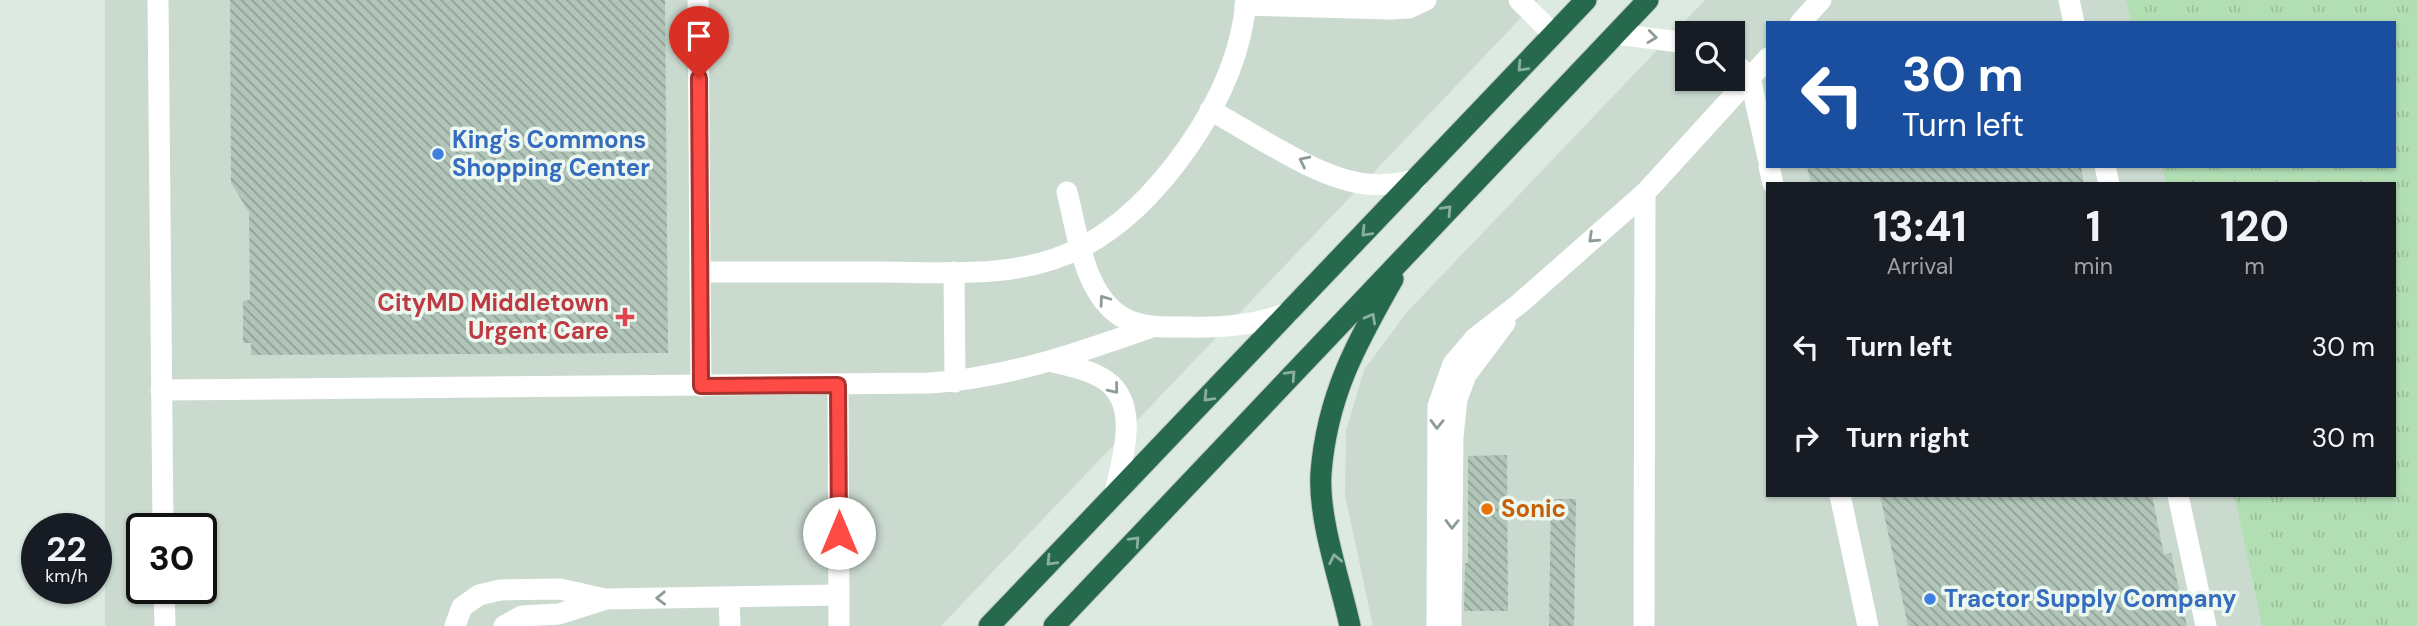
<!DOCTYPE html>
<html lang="en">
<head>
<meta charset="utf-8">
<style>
  :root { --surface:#171b24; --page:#242831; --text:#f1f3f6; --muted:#9ea1a6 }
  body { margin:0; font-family:"DM Sans",sans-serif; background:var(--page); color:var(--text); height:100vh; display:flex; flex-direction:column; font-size:26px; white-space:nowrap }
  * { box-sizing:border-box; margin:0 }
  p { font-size:23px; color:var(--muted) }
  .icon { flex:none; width:38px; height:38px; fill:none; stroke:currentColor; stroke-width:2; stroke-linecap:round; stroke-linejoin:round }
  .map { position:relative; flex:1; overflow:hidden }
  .panel { position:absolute; left:1766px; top:182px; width:630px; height:315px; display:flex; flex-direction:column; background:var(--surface); border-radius:0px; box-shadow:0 2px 5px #0004 }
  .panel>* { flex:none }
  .banner { position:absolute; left:1766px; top:21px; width:630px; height:147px; border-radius:0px; box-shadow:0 2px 5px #0004; background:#1a4fa0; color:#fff; overflow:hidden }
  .fabs { position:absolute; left:1675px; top:21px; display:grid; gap:14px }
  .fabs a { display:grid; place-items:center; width:70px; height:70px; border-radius:0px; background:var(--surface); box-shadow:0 2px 5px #0004; font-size:35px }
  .speed { position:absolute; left:21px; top:513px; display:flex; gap:14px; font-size:35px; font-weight:700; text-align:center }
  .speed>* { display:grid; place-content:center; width:91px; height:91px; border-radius:50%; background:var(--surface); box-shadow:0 2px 5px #0004; line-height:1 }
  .speed small { font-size:18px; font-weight:400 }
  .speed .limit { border:4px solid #111; border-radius:10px; background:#fff; color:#111 }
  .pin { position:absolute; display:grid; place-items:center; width:60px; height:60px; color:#fff; margin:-72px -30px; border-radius:50% 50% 50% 0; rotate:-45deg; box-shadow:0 0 7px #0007 }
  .pin .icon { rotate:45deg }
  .me { position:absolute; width:77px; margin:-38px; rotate:0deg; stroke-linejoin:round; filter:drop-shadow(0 0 5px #0008) }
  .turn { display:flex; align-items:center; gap:24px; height:147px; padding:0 21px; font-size:32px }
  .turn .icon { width:91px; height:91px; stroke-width:2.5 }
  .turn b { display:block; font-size:49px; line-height:60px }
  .eta { display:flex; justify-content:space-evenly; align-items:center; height:119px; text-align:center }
  .eta b { font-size:42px; font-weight:700; line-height:49px }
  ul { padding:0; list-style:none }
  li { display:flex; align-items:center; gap:21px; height:91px; padding:0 21px }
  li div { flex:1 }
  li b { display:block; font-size:26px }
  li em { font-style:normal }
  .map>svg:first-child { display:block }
</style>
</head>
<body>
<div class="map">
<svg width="2417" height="626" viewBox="0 0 2417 626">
  <defs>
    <pattern id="grass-tufts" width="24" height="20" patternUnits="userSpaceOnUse" patternTransform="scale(1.75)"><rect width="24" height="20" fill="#b2deb4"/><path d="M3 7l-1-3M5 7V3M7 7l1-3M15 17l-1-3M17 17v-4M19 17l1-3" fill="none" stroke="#99bf9b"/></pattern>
    <pattern id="building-back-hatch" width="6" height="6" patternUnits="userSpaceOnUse" patternTransform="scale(1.75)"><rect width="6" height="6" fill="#b1c5b9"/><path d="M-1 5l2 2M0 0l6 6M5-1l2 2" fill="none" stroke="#8fa197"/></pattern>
  </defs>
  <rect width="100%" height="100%" fill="#dceae1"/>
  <g fill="#cadacf" fill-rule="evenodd">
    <path d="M105 0H1538L941 626H105ZM142 528H201V588H142Z"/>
    <path d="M1705 0H2126L2131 23H1768V166H2162L2166 184H1768V495H2234L2262 626H1373L1345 495 1346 431 1364 370 1407 312ZM1687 33H1732V79H1687Z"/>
  </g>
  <path fill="url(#grass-tufts)" d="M2126 0H2417V626H2262L2234 495H2394V184H2166L2162 166H2394V23H2131Z"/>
  <g fill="url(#building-back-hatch)">
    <path d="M230 0H665L668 353 251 355V343H243V301L250 300 249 212 231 183Z"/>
    <path d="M1807 166H2081L2084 184H1811Z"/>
    <path d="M1507 455 1508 611H1464L1465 563H1468V456Z"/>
    <path d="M1880 495H2152L2164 555 2171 553 2187 626H1908Z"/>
    <path d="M1551 499H1576L1574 626H1549Z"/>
  </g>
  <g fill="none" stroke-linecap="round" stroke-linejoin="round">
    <defs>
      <g id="highway">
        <path d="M989 626 1586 0"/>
        <path d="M1054 626 1648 0"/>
        <path d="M1350 626C1340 580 1318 519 1321 473 1327 396 1356 344 1393 279"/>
      </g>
    </defs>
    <use href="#highway" stroke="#c0c8c4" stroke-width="23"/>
    <g stroke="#fff" stroke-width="21">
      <path d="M158 0 163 528"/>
      <path d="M698 0 701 386"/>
      <path d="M1519 0 1553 34"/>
      <path d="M2069 0 2074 23"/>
      <path d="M1245 5 1390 9 1409 8 1426 0"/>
      <path d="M1800 23 1821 0"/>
      <path d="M1616 34 1687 43"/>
      <path d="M1732 61 1750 77 1768 158"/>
      <path d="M1210 110C1255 134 1317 179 1367 184 1384 186 1400 183 1416 180"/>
      <path d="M1769 166 1773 184"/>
      <path d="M2105 166 2109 184"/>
      <path d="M1067 192C1078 235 1085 306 1133 322 1151 328 1169 327 1187 327 1223 328 1254 325 1288 313"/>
      <path d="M700 272C759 272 817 272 876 272 943 272 1019 280 1080 248 1124 226 1160 187 1188 147 1218 104 1242 53 1246 0"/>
      <path d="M954 272 955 382"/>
      <path d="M1053 362C1070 366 1090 370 1105 380 1141 404 1122 459 1115 493"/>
      <path d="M838 385 839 626"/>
      <path d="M161 390 929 383C1008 378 1078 353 1152 327"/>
      <path d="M1840 495 1868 626"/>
      <path d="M2178 495 2206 626"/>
      <path d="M164 588 165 626"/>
      <path d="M729 597 730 626"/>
      <path d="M455 626 462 607 479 595 500 590 560 589 605 599 839 595"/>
      <path d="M504 626 522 616 559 614 603 600"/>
      <path d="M1437 626 1438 406 1453 364 1475 338 1519 304 1645 193 1768 58"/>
      <path d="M1451 626 1453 436 1457 399 1466 375 1505 323"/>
      <path d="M1644 626 1645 193"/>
    </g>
    <use href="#highway" stroke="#26694d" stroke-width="21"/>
  </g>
  <defs><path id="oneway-chevron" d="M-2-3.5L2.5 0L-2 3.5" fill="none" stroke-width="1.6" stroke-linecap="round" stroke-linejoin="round" transform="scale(1.75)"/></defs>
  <g stroke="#8e9c96">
    <use href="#oneway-chevron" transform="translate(1652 37) rotate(7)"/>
    <use href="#oneway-chevron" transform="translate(1304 161) rotate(-154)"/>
    <use href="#oneway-chevron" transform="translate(1593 238) rotate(137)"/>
    <use href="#oneway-chevron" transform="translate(1104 300) rotate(-126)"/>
    <use href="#oneway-chevron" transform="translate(1114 389) rotate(51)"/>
    <use href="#oneway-chevron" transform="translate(1437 424) rotate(91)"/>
    <use href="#oneway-chevron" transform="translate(1452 524) rotate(91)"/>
    <use href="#oneway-chevron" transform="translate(661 598) rotate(179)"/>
  </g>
  <g stroke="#89b09e">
    <use href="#oneway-chevron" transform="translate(1522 67) rotate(133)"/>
    <use href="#oneway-chevron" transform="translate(1447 210) rotate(-46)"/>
    <use href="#oneway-chevron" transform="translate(1366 232) rotate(134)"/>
    <use href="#oneway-chevron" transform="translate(1371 318) rotate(-61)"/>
    <use href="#oneway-chevron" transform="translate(1291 375) rotate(-47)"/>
    <use href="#oneway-chevron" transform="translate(1208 397) rotate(134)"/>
    <use href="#oneway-chevron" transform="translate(1135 541) rotate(-47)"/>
    <use href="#oneway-chevron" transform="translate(1335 559) rotate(-102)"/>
    <use href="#oneway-chevron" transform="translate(1051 561) rotate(134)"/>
  </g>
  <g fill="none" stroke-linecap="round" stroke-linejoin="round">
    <defs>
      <path id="route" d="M699 78 701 386 838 385 839 533"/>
    </defs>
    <use href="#route" stroke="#a6312d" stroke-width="18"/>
    <use href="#route" stroke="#ff4b45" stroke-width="12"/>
  </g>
  <g fill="#3f7fe0" stroke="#ecf7ef" stroke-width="2.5">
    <circle cx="438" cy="154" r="7"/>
    <circle cx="1930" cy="599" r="7"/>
  </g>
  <path fill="#e0444e" stroke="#ecf7ef" stroke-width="2.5" d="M621.5 306.5h7v7h7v7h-7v7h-7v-7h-7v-7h7z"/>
  <circle fill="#e8710a" stroke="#ecf7ef" stroke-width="2.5" cx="1487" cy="509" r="7"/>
  <g text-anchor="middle" stroke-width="7" stroke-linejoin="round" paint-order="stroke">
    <g font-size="24" font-weight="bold" fill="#366cbe" stroke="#ecf7ef" text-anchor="start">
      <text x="452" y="148">King's Commons<tspan x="452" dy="28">Shopping Center</tspan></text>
      <text x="1944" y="607">Tractor Supply Company</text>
    </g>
    <g font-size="24" font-weight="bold" fill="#be3a42" stroke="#ecf7ef" text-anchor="end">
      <text x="609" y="311">CityMD Middletown<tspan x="609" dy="28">Urgent Care</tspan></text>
    </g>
    <g font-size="24" font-weight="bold" fill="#c56008" stroke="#ecf7ef" text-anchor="start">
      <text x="1501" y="517">Sonic</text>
    </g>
  </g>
</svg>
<div class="fabs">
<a><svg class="icon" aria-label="search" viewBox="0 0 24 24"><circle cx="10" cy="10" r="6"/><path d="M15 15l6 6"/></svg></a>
</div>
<div class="speed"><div>22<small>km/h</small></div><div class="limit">30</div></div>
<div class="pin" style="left:699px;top:78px;background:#d93025"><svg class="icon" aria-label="arrive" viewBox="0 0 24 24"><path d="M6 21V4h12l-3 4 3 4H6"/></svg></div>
<svg class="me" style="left:839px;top:533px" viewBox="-20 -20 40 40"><circle r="19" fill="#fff"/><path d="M0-13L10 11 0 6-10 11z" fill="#ff4b45"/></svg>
<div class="banner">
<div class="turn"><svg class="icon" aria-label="left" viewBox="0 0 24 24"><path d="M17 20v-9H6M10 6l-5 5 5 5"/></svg><div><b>30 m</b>Turn left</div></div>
</div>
<section class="panel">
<div class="eta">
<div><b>13:41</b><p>Arrival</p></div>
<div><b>1</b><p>min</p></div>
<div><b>120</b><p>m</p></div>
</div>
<ul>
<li><svg class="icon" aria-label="left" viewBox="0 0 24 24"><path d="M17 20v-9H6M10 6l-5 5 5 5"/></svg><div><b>Turn left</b></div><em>30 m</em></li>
<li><svg class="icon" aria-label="right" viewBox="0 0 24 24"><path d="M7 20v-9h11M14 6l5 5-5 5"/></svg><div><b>Turn right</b></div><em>30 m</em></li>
</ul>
</section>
</div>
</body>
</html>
